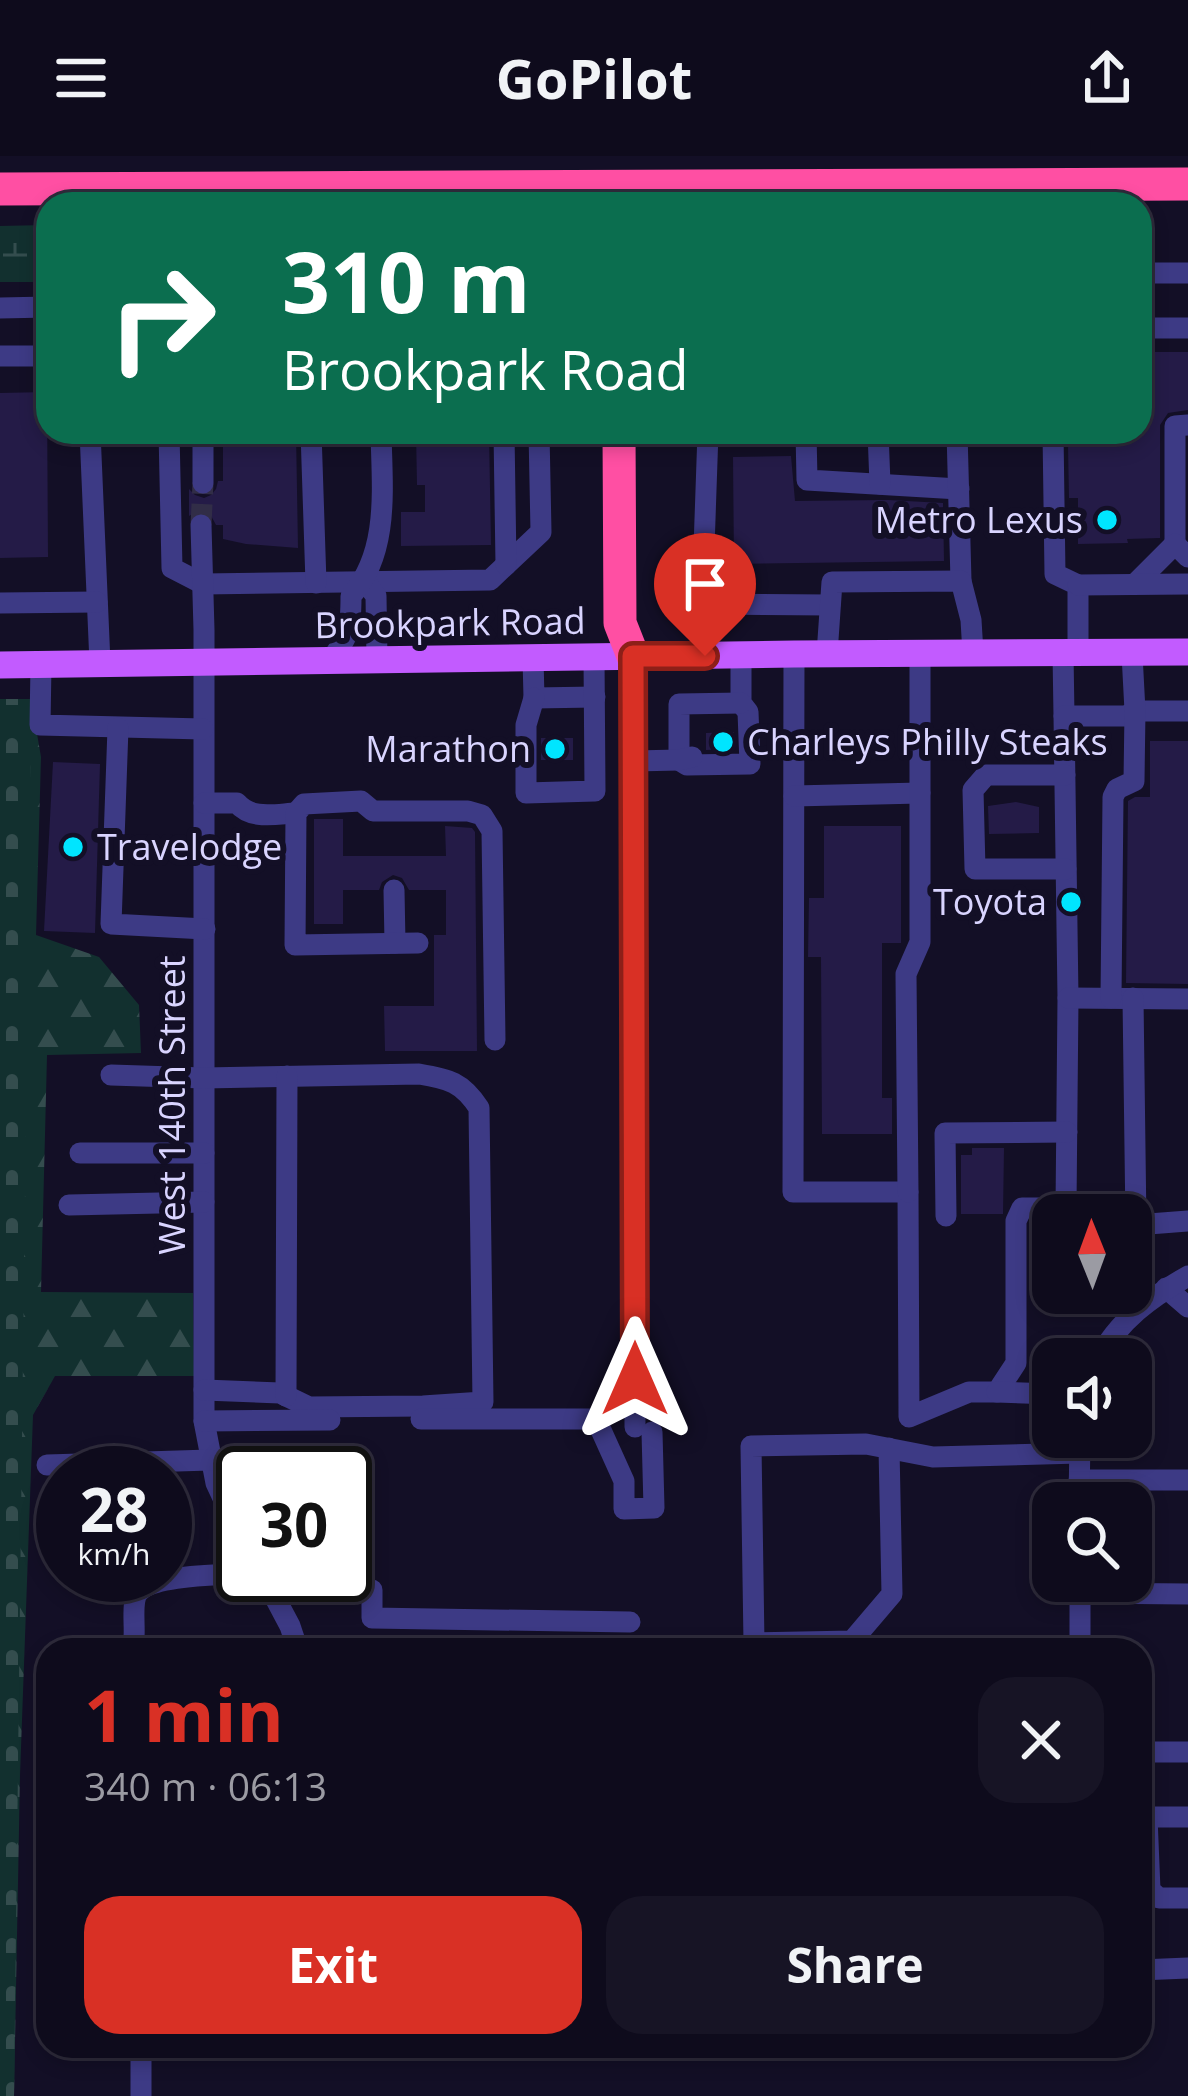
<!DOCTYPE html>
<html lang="en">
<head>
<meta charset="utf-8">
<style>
  :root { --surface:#0e0b1c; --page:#171425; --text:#f1f3f6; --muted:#9b9ba3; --line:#2e2b3b; --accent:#d93025 }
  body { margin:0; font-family:"Open Sans",sans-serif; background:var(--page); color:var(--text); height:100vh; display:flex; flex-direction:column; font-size:45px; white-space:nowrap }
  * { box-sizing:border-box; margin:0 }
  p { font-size:39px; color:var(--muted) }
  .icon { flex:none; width:66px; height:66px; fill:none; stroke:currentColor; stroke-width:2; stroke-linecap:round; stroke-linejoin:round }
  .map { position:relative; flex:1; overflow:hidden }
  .side { position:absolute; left:36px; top:1482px; width:1116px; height:420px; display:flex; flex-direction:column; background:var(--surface); border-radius:36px; box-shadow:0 6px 18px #0003,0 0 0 3px var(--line) }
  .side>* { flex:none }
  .guide { position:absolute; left:36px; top:36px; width:1116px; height:252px; border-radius:36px; box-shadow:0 6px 18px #0003,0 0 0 3px var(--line); background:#0b6e4f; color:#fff; overflow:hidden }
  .needle { width:78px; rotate:359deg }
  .buttons { position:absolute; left:1032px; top:1038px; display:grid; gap:24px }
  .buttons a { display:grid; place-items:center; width:120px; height:120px; border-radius:24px; background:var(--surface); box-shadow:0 6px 18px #0003,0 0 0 3px var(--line); font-size:60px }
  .speed { position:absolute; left:36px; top:1290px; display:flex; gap:24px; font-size:60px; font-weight:700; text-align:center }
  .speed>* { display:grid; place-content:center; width:156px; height:156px; border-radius:50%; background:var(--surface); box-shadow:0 6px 18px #0003,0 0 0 3px var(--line); line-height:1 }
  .speed small { font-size:30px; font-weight:400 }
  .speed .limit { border:6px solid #111; border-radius:18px; background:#fff; color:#111 }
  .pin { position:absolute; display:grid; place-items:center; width:102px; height:102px; color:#fff; margin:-123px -51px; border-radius:50% 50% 50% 0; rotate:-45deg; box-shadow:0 0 12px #0007 }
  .pin .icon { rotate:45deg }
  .me { position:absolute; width:132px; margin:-66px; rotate:0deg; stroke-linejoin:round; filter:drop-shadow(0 0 9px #0008) }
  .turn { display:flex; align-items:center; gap:42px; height:252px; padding:0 48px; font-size:54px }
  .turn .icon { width:156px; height:156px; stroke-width:2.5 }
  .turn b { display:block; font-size:84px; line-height:102px }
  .round { display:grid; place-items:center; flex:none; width:126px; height:126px; border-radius:36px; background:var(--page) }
  .head { display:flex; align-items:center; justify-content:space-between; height:204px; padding:0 48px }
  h1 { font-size:72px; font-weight:700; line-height:90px; color:var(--accent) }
  .action { display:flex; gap:24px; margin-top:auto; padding:24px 48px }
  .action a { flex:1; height:138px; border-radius:36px; background:var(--accent); color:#fff; font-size:48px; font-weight:700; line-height:138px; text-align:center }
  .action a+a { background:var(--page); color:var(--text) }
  header { display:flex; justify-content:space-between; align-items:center; height:156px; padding:0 48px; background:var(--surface); font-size:54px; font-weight:700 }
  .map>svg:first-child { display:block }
</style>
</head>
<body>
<header><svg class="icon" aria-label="menu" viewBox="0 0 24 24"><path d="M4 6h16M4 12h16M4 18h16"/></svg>GoPilot<svg class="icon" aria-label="share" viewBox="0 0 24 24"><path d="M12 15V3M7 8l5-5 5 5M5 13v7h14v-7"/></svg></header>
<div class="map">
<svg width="1188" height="1940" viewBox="0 0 1188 1940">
  <defs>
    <pattern id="forest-firs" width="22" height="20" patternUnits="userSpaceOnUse" patternTransform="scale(3)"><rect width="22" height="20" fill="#12302f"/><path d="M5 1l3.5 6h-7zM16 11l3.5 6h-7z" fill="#344d4e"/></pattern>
    <pattern id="wetland-marsh" width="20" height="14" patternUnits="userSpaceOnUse" patternTransform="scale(3)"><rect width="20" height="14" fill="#12302f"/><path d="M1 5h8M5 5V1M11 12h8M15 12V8" fill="none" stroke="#344d4e"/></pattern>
    <pattern id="cemetery-stones" width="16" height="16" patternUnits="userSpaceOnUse" patternTransform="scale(3)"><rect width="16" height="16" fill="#12302f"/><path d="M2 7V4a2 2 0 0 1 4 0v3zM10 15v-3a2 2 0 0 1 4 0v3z" fill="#344d4e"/></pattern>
  </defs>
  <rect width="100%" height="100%" fill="#130f26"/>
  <path fill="url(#forest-firs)" d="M31 543 41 601 36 779 99 801 139 849 141 897 47 899 41 1136 193 1137 194 1220H55L33 1259 20 1619 14 1940H0V570Z"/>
  <path fill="url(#wetland-marsh)" d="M48 69V126H0V70Z"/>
  <path fill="url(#cemetery-stones)" d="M0 543H31L14 1940H0Z"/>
  <g fill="#241b47">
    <path d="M1140 196H1188V254L1168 257 1160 269V382L1127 383 1128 387 1078 388V342H1069L1068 289H1077V276H1140Z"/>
    <path d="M47 236 48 401 0 402V237Z"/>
    <path d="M223 276H296L298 392 246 388 223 383V369H216L209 356 199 354 189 360V333L195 339 204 342 211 339 216 333 218 325H223Z"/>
    <path d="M416 276H489L491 389 401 390V356H425V329H417Z"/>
    <path d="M791 300 795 345 888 344 943 347 944 405 734 408 733 301Z"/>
    <path d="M734 576V593L706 594V577Z"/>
    <rect x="541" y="582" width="32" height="22"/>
    <path d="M1150 585H1188V828L1126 827 1128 645 1135 641H1150Z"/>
    <path d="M53 606 100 608 95 777 44 775Z"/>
    <path d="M1016 646 1039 651V677L989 678 988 650Z"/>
    <path d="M314 663H343V700H446L445 670 472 672 475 676 477 895H385L384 850H434V779H446V734H409L402 722 393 719 382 726 379 734H343V768H314Z"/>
    <path d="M824 670H901V787H882V942H892V978H822L821 801H808L809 742H824Z"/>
    <path d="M972 992H1004L1003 1058H961V999H972Z"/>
  </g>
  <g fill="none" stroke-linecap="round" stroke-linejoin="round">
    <path stroke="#312d47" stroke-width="21" stroke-dasharray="21 10" stroke-linecap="butt" d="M201 369 203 327"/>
    <g stroke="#3d3a85" stroke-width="21">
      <path d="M1140 117H1188"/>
      <path d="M0 152 48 151"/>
      <path d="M1140 172H1188"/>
      <path d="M0 200H48"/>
      <path d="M90 276 100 507"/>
      <path d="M169 276 172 412 203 428 490 424 541 376 539 276"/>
      <path d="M203 276V327"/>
      <path d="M311 276 316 427"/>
      <path d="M504 276 506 409"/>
      <path d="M708 276 703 421 712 448 830 449"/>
      <path d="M806 276 807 324 959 333"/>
      <path d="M878 276 880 328"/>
      <path d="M957 276 961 425"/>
      <path d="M1053 276 1055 418 1078 429V498"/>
      <path d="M201 369 204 474V1265L216 1327 243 1385"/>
      <path d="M1175 388V270L1188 269"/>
      <path d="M365 425 376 440 377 504"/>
      <path d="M1135 428 1175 388 1188 401"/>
      <path d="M1078 429 1188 428"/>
      <path d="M0 447 97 446"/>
      <path d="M1063 497 1064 560"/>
      <path d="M794 498 793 1036H908L909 1261 969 1236H997L1016 1207V1065L1022 1052H1066L1068 842 1064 560H1126L1135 555H1188"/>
      <path d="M827 498 832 426 961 425 971 464 973 497"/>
      <path d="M633 500 635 1271"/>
      <path d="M533 502 534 542 595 541"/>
      <path d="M330 505C350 479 351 473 351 440 390 396 382 331 381 276"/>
      <path d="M41 509 40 569 203 573"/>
      <path d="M534 542 526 569V637L595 635 594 501"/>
      <path d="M118 572 111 768 205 773"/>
      <path d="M679 604 687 609 750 608 748 556 741 547V500"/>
      <path d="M679 604V548L741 547"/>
      <path d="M634 605 679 604 692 601"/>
      <path d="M1065 619H986L973 634 975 713H1066"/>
      <path d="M794 640 920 637"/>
      <path d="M204 647H237C251 664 275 658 296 657"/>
      <path d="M394 734 395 787"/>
      <path d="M418 787 295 789 296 657 304 648 361 645 373 655H468L482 659 492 675 495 884"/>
      <path d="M1068 842 1188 843"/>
      <path d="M1111 842 1113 641 1117 633 1134 625 1135 555 1132 498"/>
      <path d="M1133 842 1136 1069 1188 1065"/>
      <path d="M111 919 204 922 419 918C449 923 462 926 479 952L483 1246 423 1250 309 1251 280 1237 204 1234"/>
      <path d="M80 997H204"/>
      <path d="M908 1036 906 818 920 786V498"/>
      <path d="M69 1049 204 1046"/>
      <path d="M946 1060 945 977 1067 976"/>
      <path d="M1166 1132 1188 1151"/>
      <path d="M1099 1203C1117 1165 1153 1140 1188 1120"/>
      <path d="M997 1236 1053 1238"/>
      <path d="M286 1240 287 920"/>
      <path d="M421 1263H596L624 1325V1353L654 1352 652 1276"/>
      <path d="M204 1265 330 1264"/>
      <path d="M889 1292 892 1438 852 1485 754 1487 751 1290 866 1288 933 1301 1079 1297"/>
      <path d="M47 1309 210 1304"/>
      <path d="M1079 1324H1188"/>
      <path d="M1079 1347 1080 1281"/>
      <path d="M263 1419 290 1470 298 1494"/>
      <path d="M1080 1426V1494"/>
      <path d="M274 1437 306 1434H372V1462L630 1466"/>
      <path d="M1080 1437 1188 1438"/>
      <path d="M134 1481C135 1470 132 1450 136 1440 147 1417 221 1420 243 1417"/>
      <path d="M1140 1596H1188"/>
      <path d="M1140 1661H1188"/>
      <path d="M1147 1661 1150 1734 1159 1742H1188"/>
      <path d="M1140 1814 1188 1812"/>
      <path d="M141 1890V1940"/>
    </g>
    <path stroke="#c25bff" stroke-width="27" d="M0 509 794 498 1188 496"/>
    <g stroke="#ff4fa3" stroke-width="33">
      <path d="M0 33 1188 28"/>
      <path d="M619 276 620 467 633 500"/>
    </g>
  </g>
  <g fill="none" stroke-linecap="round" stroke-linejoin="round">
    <defs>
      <path id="route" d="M635 1223 633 500H705"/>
    </defs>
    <use href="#route" stroke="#8d1f18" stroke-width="30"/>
    <use href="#route" stroke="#d93025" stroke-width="21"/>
  </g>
  <g fill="#00e5ff" stroke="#130f26" stroke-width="4.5">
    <circle cx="1107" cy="364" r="12"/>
    <circle cx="723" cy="586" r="12"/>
    <circle cx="555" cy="593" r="12"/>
    <circle cx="73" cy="691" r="12"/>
    <circle cx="1071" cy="746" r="12"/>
  </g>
  <g text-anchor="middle" stroke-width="12" stroke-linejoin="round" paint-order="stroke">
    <g font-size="36" fill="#d9d4ff" stroke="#130f26" text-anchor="end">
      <text x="1083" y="377">Metro Lexus</text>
      <text x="747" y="599" text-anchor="start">Charleys Philly Steaks</text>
      <text x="531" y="606">Marathon</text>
      <text x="97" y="704" text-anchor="start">Travelodge</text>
      <text x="1047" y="759">Toyota</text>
    </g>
    <g font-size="36" fill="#d9d4ff" stroke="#130f26">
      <text transform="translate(450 467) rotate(-1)" y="13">Brookpark Road</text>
      <text transform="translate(172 949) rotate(-90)" y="13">West 140th Street</text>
    </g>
  </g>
</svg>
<div class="buttons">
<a><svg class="needle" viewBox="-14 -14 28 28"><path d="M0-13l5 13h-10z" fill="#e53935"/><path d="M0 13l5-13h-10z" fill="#9b9ba3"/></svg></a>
<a><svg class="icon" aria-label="sound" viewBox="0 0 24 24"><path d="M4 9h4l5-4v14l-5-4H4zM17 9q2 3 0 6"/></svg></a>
<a><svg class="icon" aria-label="search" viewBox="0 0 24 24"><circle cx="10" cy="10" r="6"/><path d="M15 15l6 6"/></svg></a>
</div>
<div class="speed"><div>28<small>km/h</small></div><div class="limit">30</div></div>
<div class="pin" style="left:705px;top:500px;background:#d93025"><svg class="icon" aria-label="arrive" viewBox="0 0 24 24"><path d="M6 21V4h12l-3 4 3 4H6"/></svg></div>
<svg class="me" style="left:635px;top:1223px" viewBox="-20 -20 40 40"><path d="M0-17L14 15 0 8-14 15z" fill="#d93025" stroke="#fff" stroke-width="4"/></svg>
<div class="guide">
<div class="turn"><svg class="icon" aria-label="right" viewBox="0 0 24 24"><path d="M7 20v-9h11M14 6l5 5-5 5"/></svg><div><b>310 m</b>Brookpark Road</div></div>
</div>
<section class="side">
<div class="head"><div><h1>1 min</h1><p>340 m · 06:13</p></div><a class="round"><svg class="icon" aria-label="close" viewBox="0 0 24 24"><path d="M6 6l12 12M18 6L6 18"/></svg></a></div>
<div class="action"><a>Exit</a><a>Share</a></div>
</section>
</div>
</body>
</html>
